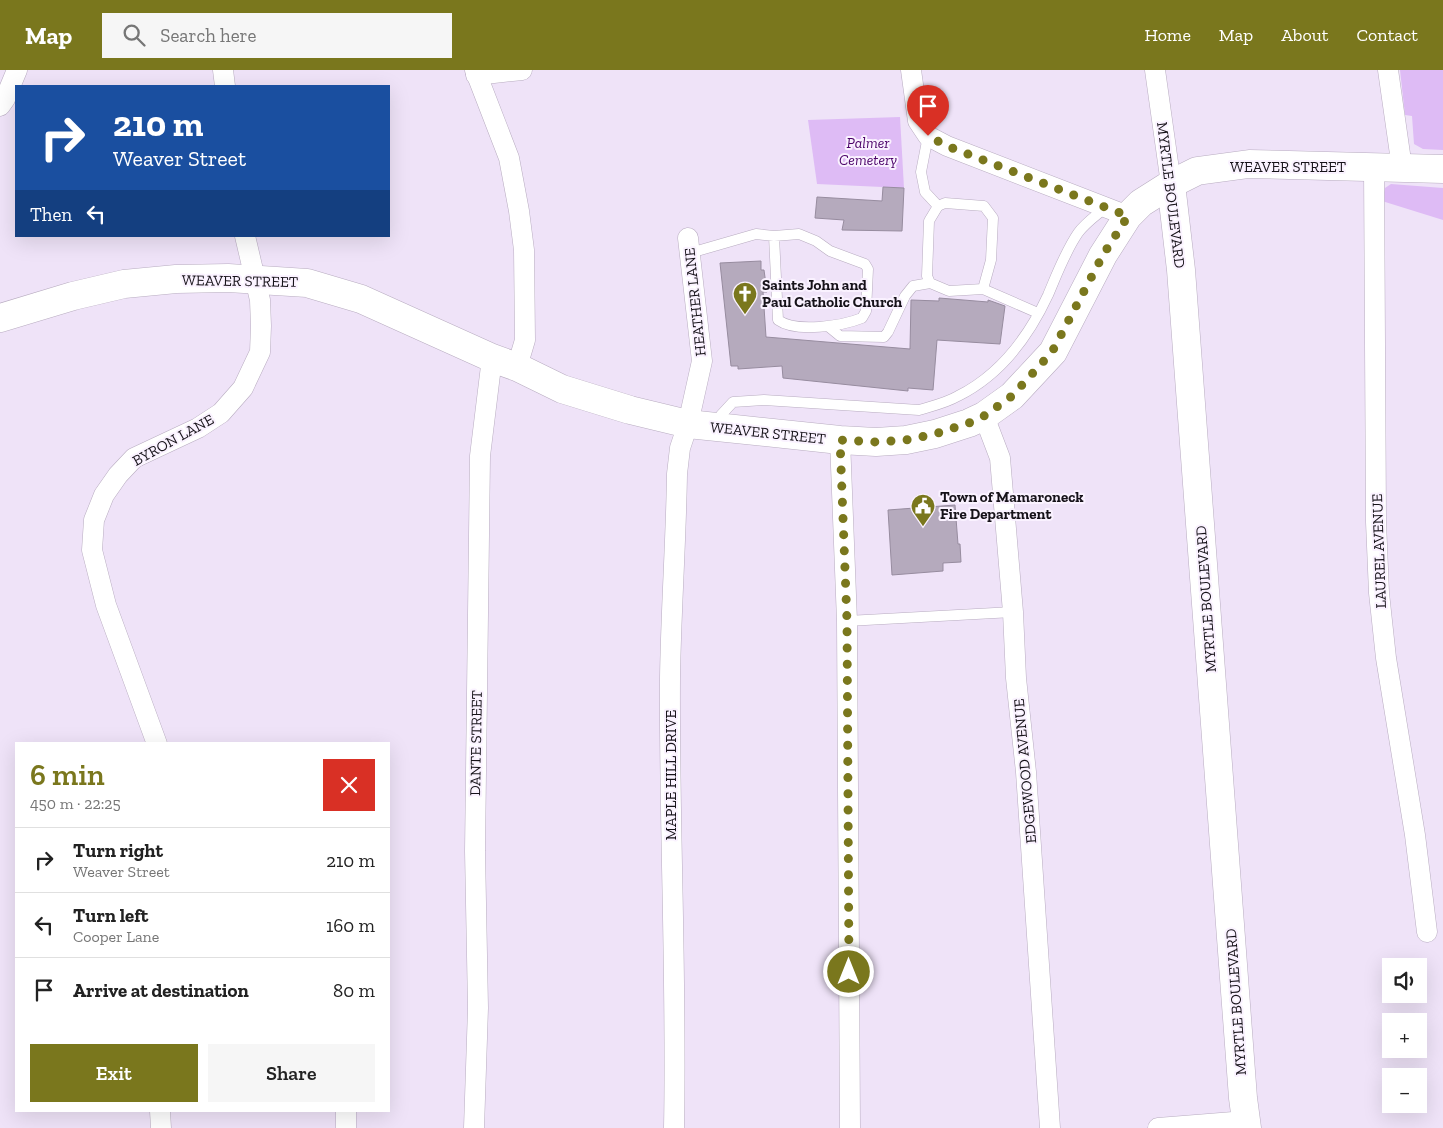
<!DOCTYPE html>
<html lang="en">
<head>
<meta charset="utf-8">
<style>
  :root { --surface:#fff; --page:#f6f6f6; --text:#222; --muted:#767676; --line:#e0e0e0; --accent:#7a771d }
  body { margin:0; font-family:"Zilla Slab",serif; background:var(--page); color:var(--text); height:100vh; display:flex; flex-direction:column; font-size:19px; white-space:nowrap }
  * { box-sizing:border-box; margin:0 }
  p { font-size:16px; color:var(--muted) }
  .icon { flex:none; width:28px; height:28px; fill:none; stroke:currentColor; stroke-width:2; stroke-linecap:round; stroke-linejoin:round }
  .map { position:relative; flex:1; overflow:hidden }
  .details { position:absolute; left:15px; top:672px; width:375px; height:370px; display:flex; flex-direction:column; background:var(--surface); border-radius:0px; box-shadow:0 5px 20px #0002 }
  .details>* { flex:none }
  .top-card { position:absolute; left:15px; top:15px; width:375px; height:152px; border-radius:0px; box-shadow:0 5px 20px #0002; background:#1a4fa0; color:#fff; overflow:hidden }
  .buttons { position:absolute; left:1382px; top:888px; display:grid; gap:10px }
  .buttons a { display:grid; place-items:center; width:45px; height:45px; border-radius:0px; background:var(--surface); box-shadow:0 5px 20px #0002; font-size:25px }
  .pin { position:absolute; display:grid; place-items:center; width:42px; height:42px; color:#fff; margin:-51px -21px; border-radius:50% 50% 50% 0; rotate:-45deg; box-shadow:0 0 5px #0007 }
  .pin .icon { rotate:45deg }
  .me { position:absolute; width:55px; margin:-28px; rotate:0deg; stroke-linejoin:round; filter:drop-shadow(0 0 4px #0008) }
  .turn { display:flex; align-items:center; gap:18px; height:105px; padding:0 15px; font-size:22px }
  .turn .icon { width:65px; height:65px; stroke-width:2.5 }
  .turn b { display:block; font-size:35px; line-height:42px }
  .then { display:flex; align-items:center; height:48px; padding:0 15px; background:#0003; gap:10px; font-size:19px }
  .round { display:grid; place-items:center; flex:none; width:52px; height:52px; border-radius:0px; background:var(--page) }
  .headline { display:flex; align-items:center; justify-content:space-between; height:85px; padding:0 15px }
  h1 { font-size:30px; font-weight:600; line-height:38px; color:var(--accent) }
  .button { display:flex; gap:10px; margin-top:auto; padding:10px 15px }
  .button a { flex:1; height:58px; border-radius:0px; background:var(--accent); color:#fff; font-size:20px; font-weight:600; line-height:58px; text-align:center }
  .button a+a { background:var(--page); color:var(--text) }
  ul { padding:0; list-style:none }
  li { display:flex; align-items:center; gap:15px; height:65px; padding:0 15px; border-top:1px solid var(--line) }
  li div { flex:1 }
  li b { display:block; font-size:19px }
  li em { font-style:normal }
  header { display:flex; align-items:center; gap:30px; box-sizing:border-box; height:70px; padding:0 25px; background:var(--accent); color:#fff }
  header strong { font-size:24px }
  nav { display:flex; gap:28px; margin-inline-start:auto; font-size:18px }
  .search { width:350px; height:45px; background:var(--page); display:flex; align-items:center; gap:12px; box-sizing:border-box; padding:0 18px; border-radius:0px; color:var(--muted); font-size:19px }
  .map>svg:first-child { display:block }
</style>
</head>
<body>
<header>
<strong>Map</strong>
<div class="search"><svg class="icon" aria-label="search" viewBox="0 0 24 24"><circle cx="10" cy="10" r="6"/><path d="M15 15l6 6"/></svg>Search here</div>
<nav><a>Home</a><a>Map</a><a>About</a><a>Contact</a></nav>
</header>
<div class="map">
<svg width="1443" height="1058" viewBox="0 0 1443 1058">
  <rect width="100%" height="100%" fill="#efe3f8"/>
  <g fill="#debbf5">
    <path d="M1400 0H1443V80L1423 79 1414 74 1412 46 1405 45Z"/>
    <path d="M900 47 904 118 817 114 808 50Z"/>
    <path d="M1391 114 1443 118V150L1382 131 1385 118Z"/>
  </g>
  <g fill="#b5aabd" stroke="#978c9f">
    <path d="M883 117 904 118 902 161 842 160 844 150 815 148 817 127 882 131Z"/>
    <path d="M761 191V200H764L767 222H763L766 267 910 279 911 230 939 231V228L988 232V230L1005 236 1000 274 937 270 933 320 908 318V321L783 308 782 296 738 299V296H731L720 193Z"/>
    <path d="M955 435 958 474H960L961 492 943 493V501L892 505 888 440Z"/>
  </g>
  <g fill="none" stroke-linecap="round" stroke-linejoin="round">
    <defs>
      <g id="lane">
        <path d="M928 66 921 102 925 122 938 136"/>
        <path d="M690 183 756 164 774 166 799 164 816 171 830 181 865 194 868 199 866 241 862 248C842 256 796 263 778 250L774 166"/>
        <path d="M983 219 991 190 993 148 984 136 945 133 938 136 929 151 927 206 930 213 949 221 983 219 1038 243"/>
        <path d="M829 257 840 266 884 267 888 262 905 226 913 216 930 213"/>
        <path d="M718 356 721 345 733 332 764 330 919 340C932 336 946 333 958 326 1000 305 1029 266 1048 225 1057 204 1065 182 1078 163 1085 153 1097 145 1106 137"/>
        <path d="M847 551 1013 542"/>
      </g>
      <g id="street">
        <path d="M223 0 225 16"/>
        <path d="M475 0 509 88 519 141 524 180 525 270 517 297"/>
        <path d="M911 0 918 51 928 66 947 76 1128 146"/>
        <path d="M1155 0 1171 114"/>
        <path d="M1388 0 1402 98"/>
        <path d="M476 5 522 0"/>
        <path d="M0 36 5 29 17 0"/>
        <path d="M1374 97 1376 452 1379 523 1386 588 1415 765 1427 862"/>
        <path d="M984 346 1000 388 1013 542 1016 608 1026 702 1050 1058"/>
        <path d="M840 370 847 551 850 1058"/>
        <path d="M157 674 106 535 92 480 94 450 104 425 118 405 134 388 198 358 221 343 243 318 260 282 261 256 260 230 245 166"/>
        <path d="M160 1041 161 1058"/>
        <path d="M346 1058V1041"/>
        <path d="M474 1058 478 938 475 781 480 386 492 288"/>
        <path d="M674 1058C677 908 669 758 670 608 671 540 676 472 677 404L680 378 688 354 702 291 688 168"/>
        <path d="M1158 1058 1246 1051"/>
      </g>
      <g id="secondary">
        <path d="M1171 114 1181 200 1243 1028 1247 1058"/>
        <path d="M0 248 73 226 124 214 176 209 228 208 307 213 361 229 492 288 517 297 562 319 630 340 688 354 840 370 876 372 906 370 935 364 969 353 984 346 1012 326 1053 282 1103 185 1128 146 1141 133 1171 114 1197 101 1249 94 1443 99"/>
      </g>
    </defs>
    <use href="#lane" stroke="#b8acc0" stroke-width="11"/>
    <use href="#street" stroke="#b8acc0" stroke-width="21"/>
    <use href="#secondary" stroke="#b8acc0" stroke-width="29"/>
    <use href="#lane" stroke="#fff" stroke-width="10"/>
    <use href="#street" stroke="#fff" stroke-width="20"/>
    <use href="#secondary" stroke="#fff" stroke-width="28"/>
  </g>
  <g fill="none" stroke-linecap="round" stroke-linejoin="round">
    <path stroke="#7a771d" stroke-width="9" stroke-dasharray="0 16.2" d="M849 902 847 551 840 370 876 372 906 370 935 364 969 353 984 346 1012 326 1052 282 1103 185 1128 146 947 76 928 66"/>
  </g>
  <defs>
    <symbol id="church-pin" viewBox="-11 -11 22 30"><path d="M0 17L-7.5 6A9.5 9.5 0 1 1 7.5 6Z" fill="#7a771d" stroke="#faf2ff"/><path d="M-1.2-6h2.4v3.5h3.3v2.4h-3.3V6h-2.4V-.1h-3.3v-2.4h3.3Z" fill="#fff"/></symbol>
    <symbol id="civic-pin" viewBox="-11 -11 22 30"><path d="M0 17L-7.5 6A9.5 9.5 0 1 1 7.5 6Z" fill="#7a771d" stroke="#faf2ff"/><path d="M-.6-6.5H3V-4.5H.6V-3L4-1V1h2V6H-6V1h2V-1L-.6-3ZM-1.2 2.5V6h2.4V2.5Z" fill="#fff"/></symbol>
  </defs>
  <g fill-rule="evenodd">
    <use href="#church-pin" x="731" y="210" width="28" height="38"/>
    <use href="#civic-pin" x="909" y="422" width="28" height="38"/>
  </g>
  <g text-anchor="middle" stroke-width="4" stroke-linejoin="round" paint-order="stroke">
    <g font-size="15" font-style="italic" fill="#4a0068" stroke="#faf2ff">
      <text x="868" y="78">Palmer<tspan x="868" dy="17">Cemetery</tspan></text>
    </g>
    <g font-size="15" fill="#161219" stroke="#faf2ff">
      <text x="1288" y="102">WEAVER STREET</text>
      <text transform="translate(1171 125) rotate(83)" y="5">MYRTLE BOULEVARD</text>
      <text transform="translate(240 211) rotate(1)" y="5">WEAVER STREET</text>
      <text transform="translate(695 232) rotate(-96)" y="5">HEATHER LANE</text>
      <text transform="translate(768 363) rotate(6)" y="5">WEAVER STREET</text>
      <text transform="translate(173 370) rotate(-29)" y="5">BYRON LANE</text>
      <text transform="translate(1379 481) rotate(-92)" y="5">LAUREL AVENUE</text>
      <text transform="translate(1206 529) rotate(-94)" y="5">MYRTLE BOULEVARD</text>
      <text transform="translate(476 673) rotate(-89)" y="5">DANTE STREET</text>
      <text transform="translate(1025 701) rotate(-95)" y="5">EDGEWOOD AVENUE</text>
      <text transform="translate(671 705) rotate(-90)" y="5">MAPLE HILL DRIVE</text>
      <text transform="translate(1236 932) rotate(-94)" y="5">MYRTLE BOULEVARD</text>
    </g>
    <g font-size="15" font-weight="bold" fill="#161219" stroke="#faf2ff" text-anchor="start">
      <text x="762" y="220">Saints John and<tspan x="762" dy="17">Paul Catholic Church</tspan></text>
      <text x="940" y="432">Town of Mamaroneck<tspan x="940" dy="17">Fire Department</tspan></text>
    </g>
  </g>
</svg>
<div class="buttons">
<a><svg class="icon" aria-label="sound" viewBox="0 0 24 24"><path d="M4 9h4l5-4v14l-5-4H4zM17 9q2 3 0 6"/></svg></a>
<a>+</a>
<a>−</a>
</div>
<div class="pin" style="left:928px;top:66px;background:#d93025"><svg class="icon" aria-label="arrive" viewBox="0 0 24 24"><path d="M6 21V4h12l-3 4 3 4H6"/></svg></div>
<svg class="me" style="left:849px;top:902px" viewBox="-20 -20 40 40"><circle r="17" fill="#7a771d" stroke="#fff" stroke-width="3"/><path d="M0-11L8 9 0 5-8 9z" fill="#fff"/></svg>
<div class="top-card">
<div class="turn"><svg class="icon" aria-label="right" viewBox="0 0 24 24"><path d="M7 20v-9h11M14 6l5 5-5 5"/></svg><div><b>210 m</b>Weaver Street</div></div>
<div class="then">Then<svg class="icon" aria-label="left" viewBox="0 0 24 24"><path d="M17 20v-9H6M10 6l-5 5 5 5"/></svg></div>
</div>
<section class="details">
<div class="headline"><div><h1>6 min</h1><p>450 m · 22:25</p></div><a class="round" style="background:#d93025;color:#fff"><svg class="icon" aria-label="close" viewBox="0 0 24 24"><path d="M6 6l12 12M18 6L6 18"/></svg></a></div>
<ul>
<li><svg class="icon" aria-label="right" viewBox="0 0 24 24"><path d="M7 20v-9h11M14 6l5 5-5 5"/></svg><div><b>Turn right</b><p>Weaver Street</p></div><em>210 m</em></li>
<li><svg class="icon" aria-label="left" viewBox="0 0 24 24"><path d="M17 20v-9H6M10 6l-5 5 5 5"/></svg><div><b>Turn left</b><p>Cooper Lane</p></div><em>160 m</em></li>
<li><svg class="icon" aria-label="arrive" viewBox="0 0 24 24"><path d="M6 21V4h12l-3 4 3 4H6"/></svg><div><b>Arrive at destination</b></div><em>80 m</em></li>
</ul>
<div class="button"><a>Exit</a><a>Share</a></div>
</section>
</div>
</body>
</html>
